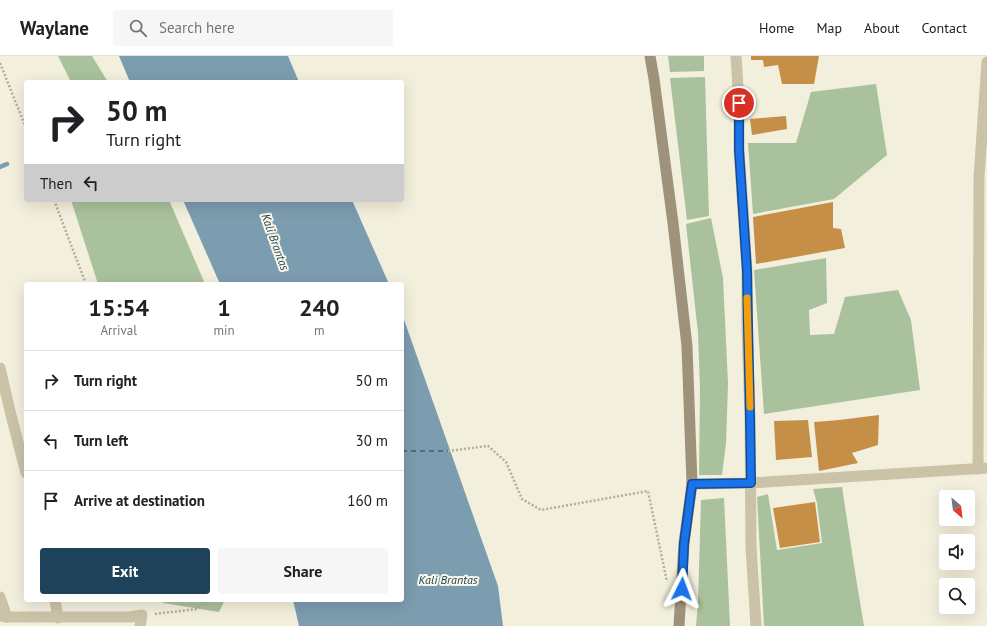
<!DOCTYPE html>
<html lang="en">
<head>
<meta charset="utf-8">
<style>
  :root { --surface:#fff; --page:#f6f6f6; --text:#202124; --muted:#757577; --line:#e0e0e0; --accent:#1e4259 }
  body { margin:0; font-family:"PT Sans",sans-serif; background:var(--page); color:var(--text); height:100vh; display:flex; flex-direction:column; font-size:15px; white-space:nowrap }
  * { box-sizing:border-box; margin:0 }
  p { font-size:13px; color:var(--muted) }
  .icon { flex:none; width:22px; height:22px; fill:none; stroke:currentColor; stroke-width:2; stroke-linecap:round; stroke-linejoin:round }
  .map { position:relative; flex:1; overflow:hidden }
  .sheet { position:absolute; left:24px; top:226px; width:380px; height:320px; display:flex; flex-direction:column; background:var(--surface); border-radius:4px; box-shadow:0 4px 16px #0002 }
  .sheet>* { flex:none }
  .banner { position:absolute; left:24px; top:24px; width:380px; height:122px; border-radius:4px; box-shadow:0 4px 16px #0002; background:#fff; color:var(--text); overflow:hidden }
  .needle { width:26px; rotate:152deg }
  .fabs { position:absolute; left:939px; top:434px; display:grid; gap:8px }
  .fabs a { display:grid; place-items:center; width:36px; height:36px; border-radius:4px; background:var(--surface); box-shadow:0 4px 16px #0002; font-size:20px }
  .pin { position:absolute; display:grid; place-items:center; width:34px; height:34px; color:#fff; margin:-17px; border:2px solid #fff; border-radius:50%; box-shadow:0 1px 4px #0007 }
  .me { position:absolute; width:44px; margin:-22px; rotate:3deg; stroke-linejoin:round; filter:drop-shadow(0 0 3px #0008) }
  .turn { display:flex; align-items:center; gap:14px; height:84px; padding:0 16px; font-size:18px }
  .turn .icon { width:52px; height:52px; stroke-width:2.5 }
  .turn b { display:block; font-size:28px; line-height:34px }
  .then { display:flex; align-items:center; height:38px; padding:0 16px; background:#0003; gap:8px; font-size:15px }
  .eta { display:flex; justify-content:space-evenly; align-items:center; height:68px; text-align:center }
  .eta b { font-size:24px; font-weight:700; line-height:28px }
  .button { display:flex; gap:8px; margin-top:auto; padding:8px 16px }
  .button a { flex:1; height:46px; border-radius:4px; background:var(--accent); color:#fff; font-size:16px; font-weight:700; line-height:46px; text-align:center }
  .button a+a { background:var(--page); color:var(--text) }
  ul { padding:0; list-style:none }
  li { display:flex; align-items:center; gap:12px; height:60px; padding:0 16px; border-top:1px solid var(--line) }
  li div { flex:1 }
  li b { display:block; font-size:15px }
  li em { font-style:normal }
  header { display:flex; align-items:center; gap:24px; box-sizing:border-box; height:56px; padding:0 20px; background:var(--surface); border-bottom:1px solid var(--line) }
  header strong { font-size:19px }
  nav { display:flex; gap:22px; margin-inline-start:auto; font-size:14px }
  .search { width:280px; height:36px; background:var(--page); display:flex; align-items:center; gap:10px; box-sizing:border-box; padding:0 14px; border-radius:4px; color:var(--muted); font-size:15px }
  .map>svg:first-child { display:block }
</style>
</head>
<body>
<header>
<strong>Waylane</strong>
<div class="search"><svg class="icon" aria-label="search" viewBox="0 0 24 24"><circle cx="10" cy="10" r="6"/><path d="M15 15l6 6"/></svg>Search here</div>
<nav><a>Home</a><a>Map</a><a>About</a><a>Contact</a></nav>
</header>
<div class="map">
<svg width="987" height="570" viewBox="0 0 987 570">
  <rect width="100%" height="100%" fill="#f2efdd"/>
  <g fill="#a9c19c">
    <path d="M58 0H92L108 26H71Z"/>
    <path d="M668 0H704V15L670 16Z"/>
    <path d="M705 21 709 160 687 164 670 22Z"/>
    <path d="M876 28 887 99 834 143 753 158 748 87H796L811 36Z"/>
    <path d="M71 144H169L205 228H98Z"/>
    <path d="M711 162 723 222 728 328 726 387 722 419H699L700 333 698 277 686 168Z"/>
    <path d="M826 202 827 247 809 254 810 279 834 278 845 241 898 234 911 264 920 334 764 358 754 214Z"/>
    <path d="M842 431 855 516 864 570H764L757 441 768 438 777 494 822 487 817 447 813 433Z"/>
    <path d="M724 442 730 570H696L698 546 701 444Z"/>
    <path d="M163 544H225L219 556 163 547Z"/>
  </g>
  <g fill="#7c9caf">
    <path d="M119 0H288L299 26H130Z"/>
    <path d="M183 144H352L389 228H220Z"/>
    <path d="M402 258 498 530 503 570H299L293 544H402Z"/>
  </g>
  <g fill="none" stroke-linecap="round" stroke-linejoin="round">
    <path stroke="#7c9caf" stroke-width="4.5" d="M0 111 7 108"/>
    <path stroke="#1e4259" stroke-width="1" stroke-dasharray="5 4" stroke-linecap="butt" d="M402 395H448"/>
  </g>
  <g fill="#c68f47">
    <path d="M751 0H819L814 28H782L778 9 764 11 763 4H751Z"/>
    <path d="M786 60 787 73 752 79 750 63Z"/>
    <path d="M833 146V172L841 173 845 192 756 208 753 161Z"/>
    <path d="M879 359 878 389 852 397 858 407 819 415 814 366 839 364Z"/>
    <path d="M808 364 812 401 776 404 774 365Z"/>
    <path d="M815 446 820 486 780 492 773 452Z"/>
  </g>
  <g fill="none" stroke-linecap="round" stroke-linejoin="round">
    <g stroke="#b6ae93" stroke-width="2.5" stroke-dasharray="2 2" stroke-linecap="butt">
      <path d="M0 7 26 72"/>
      <path d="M54 144 86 228"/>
      <path d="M448 395 488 390 506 406 522 443 541 454 648 435 667 526"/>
      <path d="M155 558 197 553 209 544"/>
    </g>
    <g stroke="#cac3a8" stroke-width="11">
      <path d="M736 0 739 47V94L747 215V270L750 361 751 491 756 570"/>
      <path d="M0 312 11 359 26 417"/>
      <path d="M978 413 979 121 987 6"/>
      <path d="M692 428 751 427 987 412"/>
      <path d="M0 541 7 561"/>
      <path d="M55 544 58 562"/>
      <path d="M0 560 7 561H130L142 559 140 570"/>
    </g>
    <path stroke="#9e937a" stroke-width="11" d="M650 0 654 23 673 167 687 290 692 428 684 487 679 570"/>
  </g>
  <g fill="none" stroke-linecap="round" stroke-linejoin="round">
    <defs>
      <path id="route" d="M682 533 684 488 692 428 751 427 750 361 748 270 747 215 739 94V47"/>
    </defs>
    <use href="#route" stroke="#114b97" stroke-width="10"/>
    <use href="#route" stroke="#1a73e8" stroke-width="7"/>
    <path stroke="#f59e0b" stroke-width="7" d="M747 242 750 351"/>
  </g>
  <g text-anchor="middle" stroke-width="4" stroke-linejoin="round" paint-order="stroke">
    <g font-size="12" font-style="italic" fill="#1e4259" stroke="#faf8e9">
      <text transform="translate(275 186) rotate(70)" y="4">Kali Brantas</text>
      <text x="448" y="528">Kali Brantas</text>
    </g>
  </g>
</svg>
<div class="fabs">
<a><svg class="needle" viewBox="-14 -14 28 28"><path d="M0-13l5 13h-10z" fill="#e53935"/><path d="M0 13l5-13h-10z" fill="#757577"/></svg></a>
<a><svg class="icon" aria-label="sound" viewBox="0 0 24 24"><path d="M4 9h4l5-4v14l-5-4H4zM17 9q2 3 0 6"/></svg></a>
<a><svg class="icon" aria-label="search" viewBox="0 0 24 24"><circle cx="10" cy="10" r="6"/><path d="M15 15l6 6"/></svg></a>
</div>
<div class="pin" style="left:739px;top:47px;background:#d93025"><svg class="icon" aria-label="arrive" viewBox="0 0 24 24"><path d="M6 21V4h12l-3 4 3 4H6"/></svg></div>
<svg class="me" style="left:682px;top:533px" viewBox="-20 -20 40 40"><path d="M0-17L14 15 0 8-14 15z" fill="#1a73e8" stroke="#fff" stroke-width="4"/></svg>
<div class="banner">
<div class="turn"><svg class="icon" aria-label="right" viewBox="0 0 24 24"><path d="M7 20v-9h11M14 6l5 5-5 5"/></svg><div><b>50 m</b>Turn right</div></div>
<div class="then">Then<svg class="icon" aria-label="left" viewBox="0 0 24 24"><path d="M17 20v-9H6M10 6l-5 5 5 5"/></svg></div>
</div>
<section class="sheet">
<div class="eta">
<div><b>15:54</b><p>Arrival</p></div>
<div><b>1</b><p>min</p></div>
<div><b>240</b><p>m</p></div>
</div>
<ul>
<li><svg class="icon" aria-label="right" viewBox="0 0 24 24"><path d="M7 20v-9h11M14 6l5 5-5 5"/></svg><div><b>Turn right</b></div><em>50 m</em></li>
<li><svg class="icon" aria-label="left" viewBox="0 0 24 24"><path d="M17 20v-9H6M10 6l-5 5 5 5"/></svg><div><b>Turn left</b></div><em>30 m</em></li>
<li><svg class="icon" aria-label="arrive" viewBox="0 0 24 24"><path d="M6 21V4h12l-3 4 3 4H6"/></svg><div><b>Arrive at destination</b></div><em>160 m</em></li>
</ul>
<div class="button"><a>Exit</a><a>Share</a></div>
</section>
</div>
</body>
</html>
